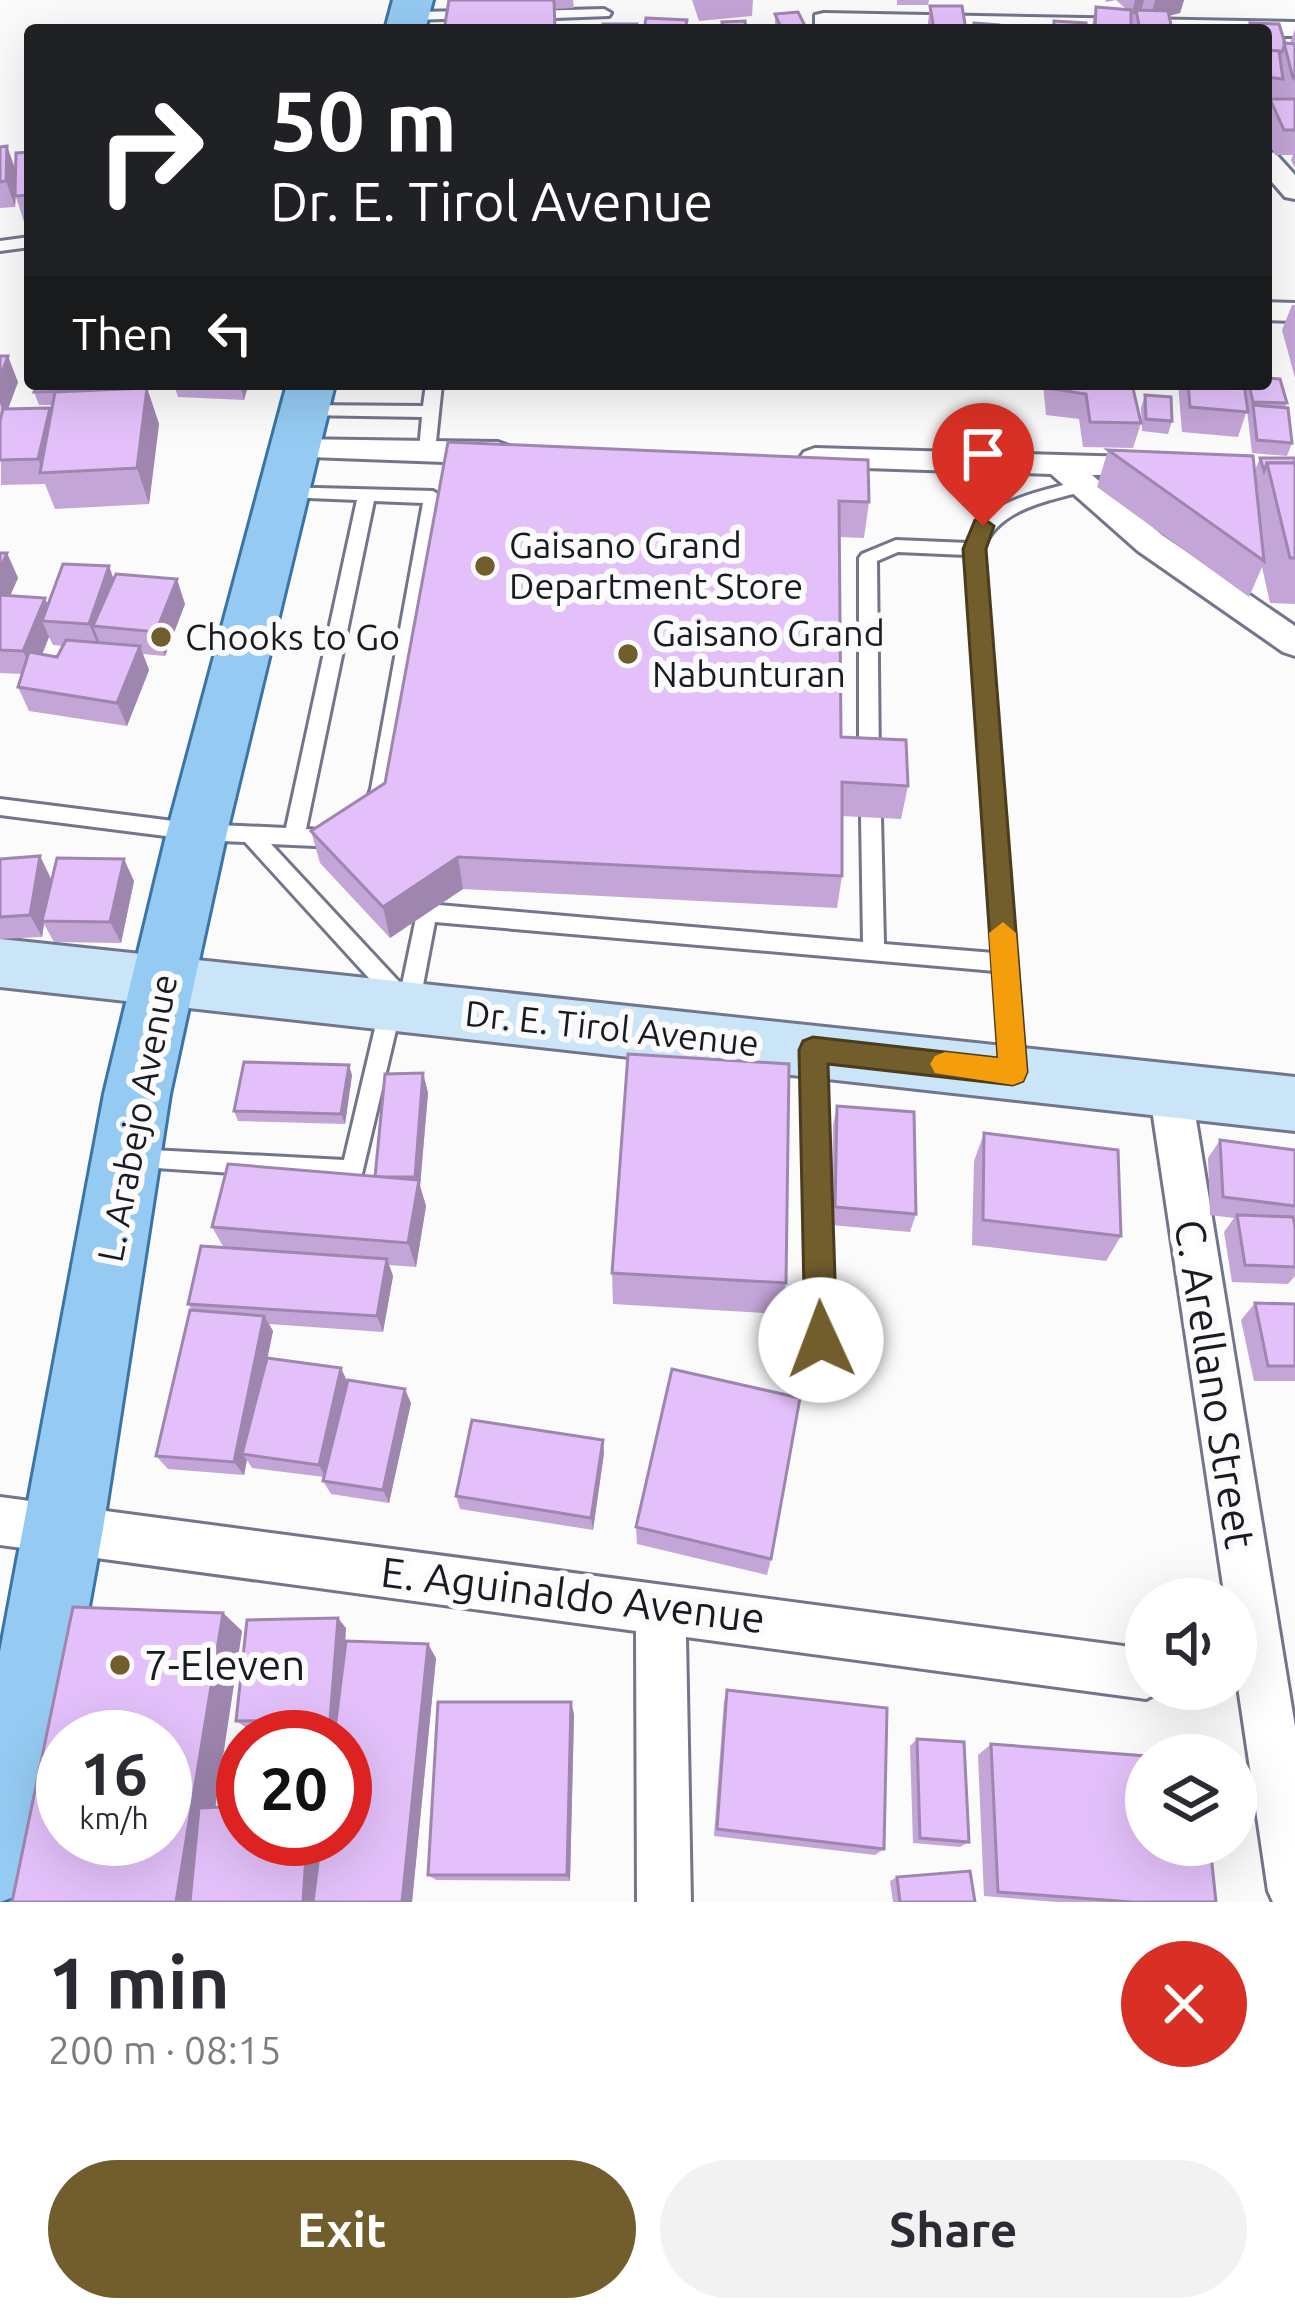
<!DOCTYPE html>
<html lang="en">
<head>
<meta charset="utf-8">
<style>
  :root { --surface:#fff; --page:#f2f2f3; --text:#2b2b33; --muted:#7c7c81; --accent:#725d2c }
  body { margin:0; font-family:Ubuntu,sans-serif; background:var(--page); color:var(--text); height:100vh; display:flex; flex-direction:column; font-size:45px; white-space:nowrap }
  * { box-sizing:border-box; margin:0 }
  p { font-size:39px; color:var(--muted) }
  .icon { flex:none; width:66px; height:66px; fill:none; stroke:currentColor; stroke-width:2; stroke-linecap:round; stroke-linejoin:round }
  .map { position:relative; height:1902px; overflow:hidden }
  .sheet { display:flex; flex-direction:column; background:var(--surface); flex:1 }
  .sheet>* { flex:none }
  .top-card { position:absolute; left:24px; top:24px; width:1248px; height:366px; border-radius:12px; box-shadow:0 12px 48px #0002; background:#202124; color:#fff; overflow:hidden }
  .tools { position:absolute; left:1125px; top:1578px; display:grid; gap:24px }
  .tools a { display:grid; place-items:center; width:132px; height:132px; border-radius:50%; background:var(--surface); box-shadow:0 12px 48px #0002; font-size:60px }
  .speed { position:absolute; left:36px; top:1710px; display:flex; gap:24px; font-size:60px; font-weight:700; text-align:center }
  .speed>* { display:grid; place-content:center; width:156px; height:156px; border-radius:50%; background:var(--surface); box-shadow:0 12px 48px #0002; line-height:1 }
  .speed small { font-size:30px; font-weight:400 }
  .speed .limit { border:18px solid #d22; background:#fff; color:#111 }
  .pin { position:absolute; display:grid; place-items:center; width:102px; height:102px; color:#fff; margin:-123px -51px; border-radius:50% 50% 50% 0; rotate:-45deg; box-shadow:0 0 12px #0007 }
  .pin .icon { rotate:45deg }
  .me { position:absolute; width:132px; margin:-66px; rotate:358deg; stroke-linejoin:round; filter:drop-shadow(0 0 9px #0008) }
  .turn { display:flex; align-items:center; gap:42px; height:252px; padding:0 48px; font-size:54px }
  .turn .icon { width:156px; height:156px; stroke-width:2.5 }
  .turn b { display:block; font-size:84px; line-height:102px }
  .then { display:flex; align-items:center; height:114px; padding:0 48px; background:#0003; gap:24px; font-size:45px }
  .round { display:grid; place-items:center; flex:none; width:126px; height:126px; border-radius:63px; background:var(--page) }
  .head { display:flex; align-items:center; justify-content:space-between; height:204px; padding:0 48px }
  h1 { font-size:72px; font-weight:700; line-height:90px }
  .primary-button { display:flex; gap:24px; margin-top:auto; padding:24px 48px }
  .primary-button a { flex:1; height:138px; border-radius:72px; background:var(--accent); color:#fff; font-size:48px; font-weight:700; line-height:138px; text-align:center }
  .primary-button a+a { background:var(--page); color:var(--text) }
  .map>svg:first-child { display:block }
</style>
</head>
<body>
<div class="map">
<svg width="1295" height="1902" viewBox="0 0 1295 1902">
  <rect width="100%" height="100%" fill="#fbfbfb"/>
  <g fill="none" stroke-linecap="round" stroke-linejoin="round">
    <defs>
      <g id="lane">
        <path d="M604 9 611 13 609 16 529 19 522 15 529 11Z"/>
        <path d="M474 11 479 12V18L409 20 402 16 409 12Z"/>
        <path d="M30 237V247L0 251V241Z"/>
        <path d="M426 384H442L435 451 427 457 419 451 422 417 304 415 296 410 304 405 423 406Z"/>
        <path d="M1082 480 1088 482V490C1050 501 999 507 983 549L1024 1072 1021 1079 1013 1082 1005 1079 1002 1072 995 971 435 922 419 1006 416 1013 408 1015 400 1013 361 1178 353 1181 125 1166 122 1159 125 1152 133 1149 344 1160 380 1007 388 999 245 842 197 840 0 815V799L197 824 286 828 357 500 284 497 278 495V487L433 491 442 497 391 789 379 819 372 821 362 813 371 789 423 503 374 501 306 829 337 831 347 839 337 847 271 844 402 985 417 913 420 907 427 904 863 942 861 817 871 809 881 817 884 944 994 953 966 555 898 552 877 561 879 765 869 773 859 765V558L862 554 896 540 968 543C986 498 1041 492 1082 480Z"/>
        <path d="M813 1043 821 1046 824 1053 833 1340 830 1348 821 1352 812 1348 809 1340 802 1053 805 1046Z"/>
      </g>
      <g id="street">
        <path d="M824 13 1295 22V36H1266V30L815 25V15Z"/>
        <path d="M1266 151 1275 153 1295 175V199L1285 197 1266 175Z"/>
        <path d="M1266 302 1295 303V321L1266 320Z"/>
        <path d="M294 439 498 442 509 446 514 453 509 460 498 464 283 456 278 449 283 442Z"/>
        <path d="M815 448 1169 458 1174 466 1169 474 1092 475 1162 535 1295 626V656L1283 652 1138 551 1051 474 804 466 799 459 804 452Z"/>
        <path d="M1170 1071 1185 1076 1191 1089 1295 1727V1902H1273L1268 1891 1236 1673V1599H1225L1149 1089 1155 1076Z"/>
        <path d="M0 1497 1146 1649V1689H1165L1146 1699 686 1637 691 1902H637L636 1631 0 1545Z"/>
      </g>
      <path id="secondary" d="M0 939 1295 1077V1131L0 987Z"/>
      <g id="primary">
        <path d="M393 0H433L425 30H385Z"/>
        <path d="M287 384H335L227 832 170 1094 103 1529 43 1861 30 1891 0 1902V1652L104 1094 167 832Z"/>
      </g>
    </defs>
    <use href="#lane" stroke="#72768d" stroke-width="6"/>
    <use href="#street" stroke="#72768d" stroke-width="6"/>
    <use href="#secondary" stroke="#72768d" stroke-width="6"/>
    <use href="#primary" stroke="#3c75a4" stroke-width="6"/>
    <use href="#lane" fill="#fff" fill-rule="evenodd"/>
    <use href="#street" fill="#fff" fill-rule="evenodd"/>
    <use href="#secondary" fill="#cae4f8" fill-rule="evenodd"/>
    <use href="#primary" fill="#95caf2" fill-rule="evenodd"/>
  </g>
  <g fill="#c3a5d7" fill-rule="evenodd">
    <path d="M449 0H573L574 8 555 9Z"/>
    <path d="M692 0H753L752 16 699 21Z"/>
    <path d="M897 0H929L928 5H897Z"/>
    <path d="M1105 0H1184L1180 13 1169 16 1172 30H1091L1096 7 1126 9 1116 0 1107 2Z"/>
    <path d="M930 6 966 30H927Z"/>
    <path d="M775 14 806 28V30H775Z"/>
    <path d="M1250 23 1279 24 1285 43H1290L1295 29V168L1291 160 1293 155H1275L1266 135V111L1268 104 1266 103V30H1247Z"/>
    <path d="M0 147 16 171 30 152V221L24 222 16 197 15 207 0 208Z"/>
    <path d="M1292 305H1295V378L1282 330Z"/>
    <path d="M0 356 18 382 8 409 50 408 51 412 52 405H39L34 392 37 384H94L93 390H98V384H136V388H147L159 424 149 504 55 509 45 484 1 485Z"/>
    <path d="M174 384H248V386L244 400 178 397Z"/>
    <path d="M1043 384H1135L1133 391 1141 423 1133 448 1083 447 1079 419 1046 415Z"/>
    <path d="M1178 384H1266L1287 403 1285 407 1292 443 1287 456 1252 453 1247 410 1238 437 1182 432Z"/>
    <path d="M1145 395 1172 421 1168 434 1142 431 1141 408Z"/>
    <path d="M448 442 869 502 864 538 839 537 841 737 908 786 901 819 842 816V876L837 908 463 889 390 938 320 863 311 831 385 783Z"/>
    <path d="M1108 450 1255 470 1260 458H1295V604L1270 603 1262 567 1249 597 1097 487Z"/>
    <path d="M0 553H7L18 578 10 595 48 606 109 566 113 579 185 604 165 656 143 654 149 670 127 726 29 711 18 687 22 674 0 673ZM49 637 53 645 63 646 57 657 42 654Z"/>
    <path d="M40 856 51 879 49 891 134 881 121 943 54 942 44 924 42 937 0 939V859Z"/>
    <path d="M423 1073 428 1093 420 1186 426 1206 416 1267 389 1265 393 1276 383 1332 269 1324 273 1331 267 1358 347 1381 411 1403 389 1503 331 1494 323 1481 324 1477 252 1468 247 1460 244 1475 168 1469 156 1456 192 1310 188 1304 224 1248 212 1227 375 1177Z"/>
    <path d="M352 1075 345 1124 238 1121 234 1111Z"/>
    <path d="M837 1106 916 1214 910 1232 831 1225 833 1125Z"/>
    <path d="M984 1133 1121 1236 1106 1261 972 1245 974 1161Z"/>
    <path d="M1220 1140 1295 1150V1276L1288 1284 1232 1282 1224 1232 1234 1218 1210 1215 1208 1158Z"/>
    <path d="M612 1273 786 1283 780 1314 613 1304Z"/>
    <path d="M1255 1303 1295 1304V1381H1254L1241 1320Z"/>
    <path d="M604 1453 593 1530 460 1509 456 1496Z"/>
    <path d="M636 1527 771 1559 767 1575 637 1544Z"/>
    <path d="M223 1613 242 1631 215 1807 345 1839 335 1727 247 1728 236 1721 346 1628 344 1656 436 1658 412 1902H12Z"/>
    <path d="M727 1690 884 1849 875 1855 714 1836 724 1701Z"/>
    <path d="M574 1714 570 1881 436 1880 428 1875Z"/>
    <path d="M917 1739 969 1842 960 1847 913 1843 910 1746Z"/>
    <path d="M991 1744 1216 1902H1057L984 1896 978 1755Z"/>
    <path d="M897 1877 975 1902H893L890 1881Z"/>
  </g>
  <g fill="#9f86af">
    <path d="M1135 0H1144L1141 12 1136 10 1135 14H1132Z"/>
    <path d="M1155 0H1184L1180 13 1150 20Z"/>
    <path d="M7 146 16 171 15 207 6 181Z"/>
    <path d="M8 356 18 382 5 417 0 403V378Z"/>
    <path d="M242 384 248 386 244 400 241 387Z"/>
    <path d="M147 388 159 424 149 504 137 468Z"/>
    <path d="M50 408 59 433 44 473 38 459Z"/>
    <path d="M7 553 18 578 0 619V569Z"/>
    <path d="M109 566 118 591 93 626 100 643 99 648 89 624Z"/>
    <path d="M177 579 185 604 165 656 156 632Z"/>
    <path d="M45 598 55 622 42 621 49 637 34 675 23 651Z"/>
    <path d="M140 646 149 670 127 726 117 703Z"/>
    <path d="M40 856 51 879 44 921H42L44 924 42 937 30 915Z"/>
    <path d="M458 857 463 889 390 938 383 907Z"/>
    <path d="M124 859 134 881 121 943 110 922Z"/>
    <path d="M349 1065 352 1075 345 1124 341 1114Z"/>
    <path d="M423 1073 428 1093 420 1186 426 1206 416 1267 408 1243 418 1188 415 1177Z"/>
    <path d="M387 1259 393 1276 383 1332 377 1316Z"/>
    <path d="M264 1316 273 1331 248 1455 242 1454 247 1460 244 1475 234 1462Z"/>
    <path d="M341 1368 348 1383 326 1478 319 1465Z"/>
    <path d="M405 1389 411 1403 389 1503 383 1490Z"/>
    <path d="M603 1440 604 1453 593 1530 591 1518Z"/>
    <path d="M223 1613 242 1631 201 1902H176Z"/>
    <path d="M338 1618 346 1628 339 1727 330 1720Z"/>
    <path d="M428 1644 436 1658 412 1902H402Z"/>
    <path d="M571 1702 574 1714 570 1881 567 1875Z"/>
    <path d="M307 1839H321L317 1902H303Z"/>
  </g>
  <g fill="#e3c0fa" stroke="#9f86af" stroke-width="3" fill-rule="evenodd">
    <path d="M449 0H554L555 30H444Z"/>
    <path d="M930 6H962L966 30H934Z"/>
    <path d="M1096 7 1131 10V30H1095Z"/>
    <path d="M1136 10 1168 11 1172 30H1140Z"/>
    <path d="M798 12 806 28 782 30 775 14Z"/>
    <path d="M646 18 687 20 685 30H644Z"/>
    <path d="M745 21 746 30H723L722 22Z"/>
    <path d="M1054 21 1086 23V30H1054Z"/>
    <path d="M974 23 999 25V30H974Z"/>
    <path d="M1250 23 1279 24 1285 43 1282 52 1266 50V30H1251Z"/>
    <rect x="603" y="24" width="34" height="6"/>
    <path d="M1176 26 1209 29V30H1176Z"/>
    <path d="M1284 43 1295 44V79L1293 78Z"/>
    <path d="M1266 50 1279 51 1283 79 1266 77Z"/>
    <path d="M1270 99H1295V130H1284Z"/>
    <path d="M7 146 6 181 0 182V147Z"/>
    <path d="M30 152V195L15 196 16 153Z"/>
    <path d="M0 356H8L0 378Z"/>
    <path d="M1266 378 1280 379 1287 403 1253 402 1249 384H1266Z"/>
    <path d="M37 384H86L84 391 34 392Z"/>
    <path d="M98 384H131V388L98 390Z"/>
    <path d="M174 384H242L241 387Z"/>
    <path d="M1052 384H1132L1141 423 1090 422 1086 394 1053 389Z"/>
    <path d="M1188 384H1244L1248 412 1190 407Z"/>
    <path d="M147 388 137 468 40 473 55 392Z"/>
    <path d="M1145 395 1171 397 1172 421 1146 419Z"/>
    <path d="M1253 405 1288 408 1292 443 1257 440Z"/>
    <path d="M50 408 38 459 0 460V421L3 409Z"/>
    <path d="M448 442 868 460 869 502 839 501 841 737 906 740 908 786 842 782V876L458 857 383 907 311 831 385 783Z"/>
    <path d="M1108 450 1253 456 1264 561Z"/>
    <path d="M1260 458H1295V463H1267L1264 471Z"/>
    <path d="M1267 463H1295V558H1290Z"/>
    <path d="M0 553H7L0 569Z"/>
    <path d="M63 564 109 566 89 624 42 621Z"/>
    <path d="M116 574 177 579 156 632 93 626Z"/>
    <path d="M0 595 45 598 23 651 0 650Z"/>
    <path d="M66 640 140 646 117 703 18 687 29 652 57 657Z"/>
    <path d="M40 856 30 915 0 917V859Z"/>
    <path d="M57 858 124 859 110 922 42 921Z"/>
    <path d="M628 1054 789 1064 786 1283 612 1273Z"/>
    <path d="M244 1062 349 1065 341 1114 234 1111Z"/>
    <path d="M423 1073 415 1177H375L385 1074Z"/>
    <path d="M837 1106 914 1112 916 1214 835 1207Z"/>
    <path d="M984 1133 1118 1150 1121 1236 983 1220Z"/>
    <path d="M1220 1140 1295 1150V1206L1223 1197Z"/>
    <path d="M228 1164 419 1180 408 1243 212 1227Z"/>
    <path d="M1237 1215 1293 1217 1295 1227V1267L1245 1265Z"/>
    <path d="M201 1246 387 1259 377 1316 188 1304Z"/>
    <path d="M1255 1303 1295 1304V1366H1268Z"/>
    <path d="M190 1310 264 1316 234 1462 156 1456Z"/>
    <path d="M267 1358 341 1368 319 1465 242 1454Z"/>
    <path d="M672 1369 800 1398 771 1559 636 1527Z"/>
    <path d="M348 1380 405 1389 383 1490 323 1481Z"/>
    <path d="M472 1420 603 1440 591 1518 456 1496Z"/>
    <path d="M73 1607 223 1613 176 1902H12ZM63 1737H165V1839H63Z"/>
    <path d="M338 1618 330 1720 236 1721 247 1620Z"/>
    <path d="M346 1641 428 1644 402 1902H313L321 1839H345V1737H334Z"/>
    <path d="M727 1690 887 1708 884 1849 717 1829Z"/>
    <path d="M438 1702H571L567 1875H428Z"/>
    <path d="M917 1739 964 1742 969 1842 920 1838Z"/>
    <path d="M991 1744 1146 1756V1845H1210L1216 1902H1132L998 1892Z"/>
    <path d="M243 1806V1839H307L303 1902H190L199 1808Z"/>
    <path d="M970 1871 975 1902H900L897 1877Z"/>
  </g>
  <path fill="#725d2c" stroke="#4a3c1d" stroke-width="3" d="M983 518 994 526 986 549 1027 1072 1023 1081 1013 1085 828 1064 837 1340 832 1351 821 1356 810 1351 805 1340 799 1050 803 1041 813 1037 998 1058 963 549 975 520Z"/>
  <path fill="#f59e0b" d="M1003 922 1016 933 1027 1072 1023 1081 1013 1085 935 1073 930 1064 935 1056 945 1052 998 1058 989 933Z"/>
  <g fill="#725d2c" stroke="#fbfbfb" stroke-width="4.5">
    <circle cx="485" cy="566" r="12"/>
    <circle cx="161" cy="637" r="12"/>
    <circle cx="628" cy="654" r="12"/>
    <circle cx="120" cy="1665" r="12"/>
  </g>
  <g text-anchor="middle" stroke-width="12" stroke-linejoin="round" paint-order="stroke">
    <g font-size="36" fill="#191b24" stroke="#fbfbfb" text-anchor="start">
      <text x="509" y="558">Gaisano Grand<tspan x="509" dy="41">Department Store</tspan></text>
      <text x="652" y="646">Gaisano Grand<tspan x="652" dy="41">Nabunturan</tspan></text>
      <text x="185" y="650">Chooks to Go</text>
    </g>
    <g font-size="36" fill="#191b24" stroke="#fbfbfb">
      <text transform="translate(612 1028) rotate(6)" y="13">Dr. E. Tirol Avenue</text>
      <text transform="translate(137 1118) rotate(-79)" y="13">L. Arabejo Avenue</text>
    </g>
    <g font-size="42" fill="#191b24" stroke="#fbfbfb">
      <text transform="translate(1215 1384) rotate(81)" y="15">C. Arellano Street</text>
      <text transform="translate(573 1595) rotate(7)" y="15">E. Aguinaldo Avenue</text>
    </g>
    <g font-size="42" fill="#191b24" stroke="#fbfbfb" text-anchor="start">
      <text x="144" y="1680">7-Eleven</text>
    </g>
  </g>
</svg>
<div class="tools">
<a><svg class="icon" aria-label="sound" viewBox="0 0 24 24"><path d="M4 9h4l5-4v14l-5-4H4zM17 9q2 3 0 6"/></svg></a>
<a><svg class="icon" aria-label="layers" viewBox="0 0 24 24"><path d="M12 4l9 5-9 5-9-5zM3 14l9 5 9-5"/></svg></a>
</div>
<div class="speed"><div>16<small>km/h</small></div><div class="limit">20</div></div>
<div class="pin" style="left:983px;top:526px;background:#d93025"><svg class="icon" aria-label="arrive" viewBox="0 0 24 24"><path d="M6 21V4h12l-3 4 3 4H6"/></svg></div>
<svg class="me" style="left:821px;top:1340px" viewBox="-20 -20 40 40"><circle r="19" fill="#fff"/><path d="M0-13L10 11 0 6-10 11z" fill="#725d2c"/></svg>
<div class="top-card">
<div class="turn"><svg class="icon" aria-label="right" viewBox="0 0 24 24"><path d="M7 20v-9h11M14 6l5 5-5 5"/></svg><div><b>50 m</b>Dr. E. Tirol Avenue</div></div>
<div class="then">Then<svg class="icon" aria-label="left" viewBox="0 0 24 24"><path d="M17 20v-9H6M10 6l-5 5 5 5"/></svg></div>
</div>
</div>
<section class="sheet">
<div class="head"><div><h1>1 min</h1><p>200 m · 08:15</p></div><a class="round" style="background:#d93025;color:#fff"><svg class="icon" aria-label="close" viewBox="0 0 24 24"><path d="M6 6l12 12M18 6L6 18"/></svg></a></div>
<div class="primary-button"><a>Exit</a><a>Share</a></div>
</section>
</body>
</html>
